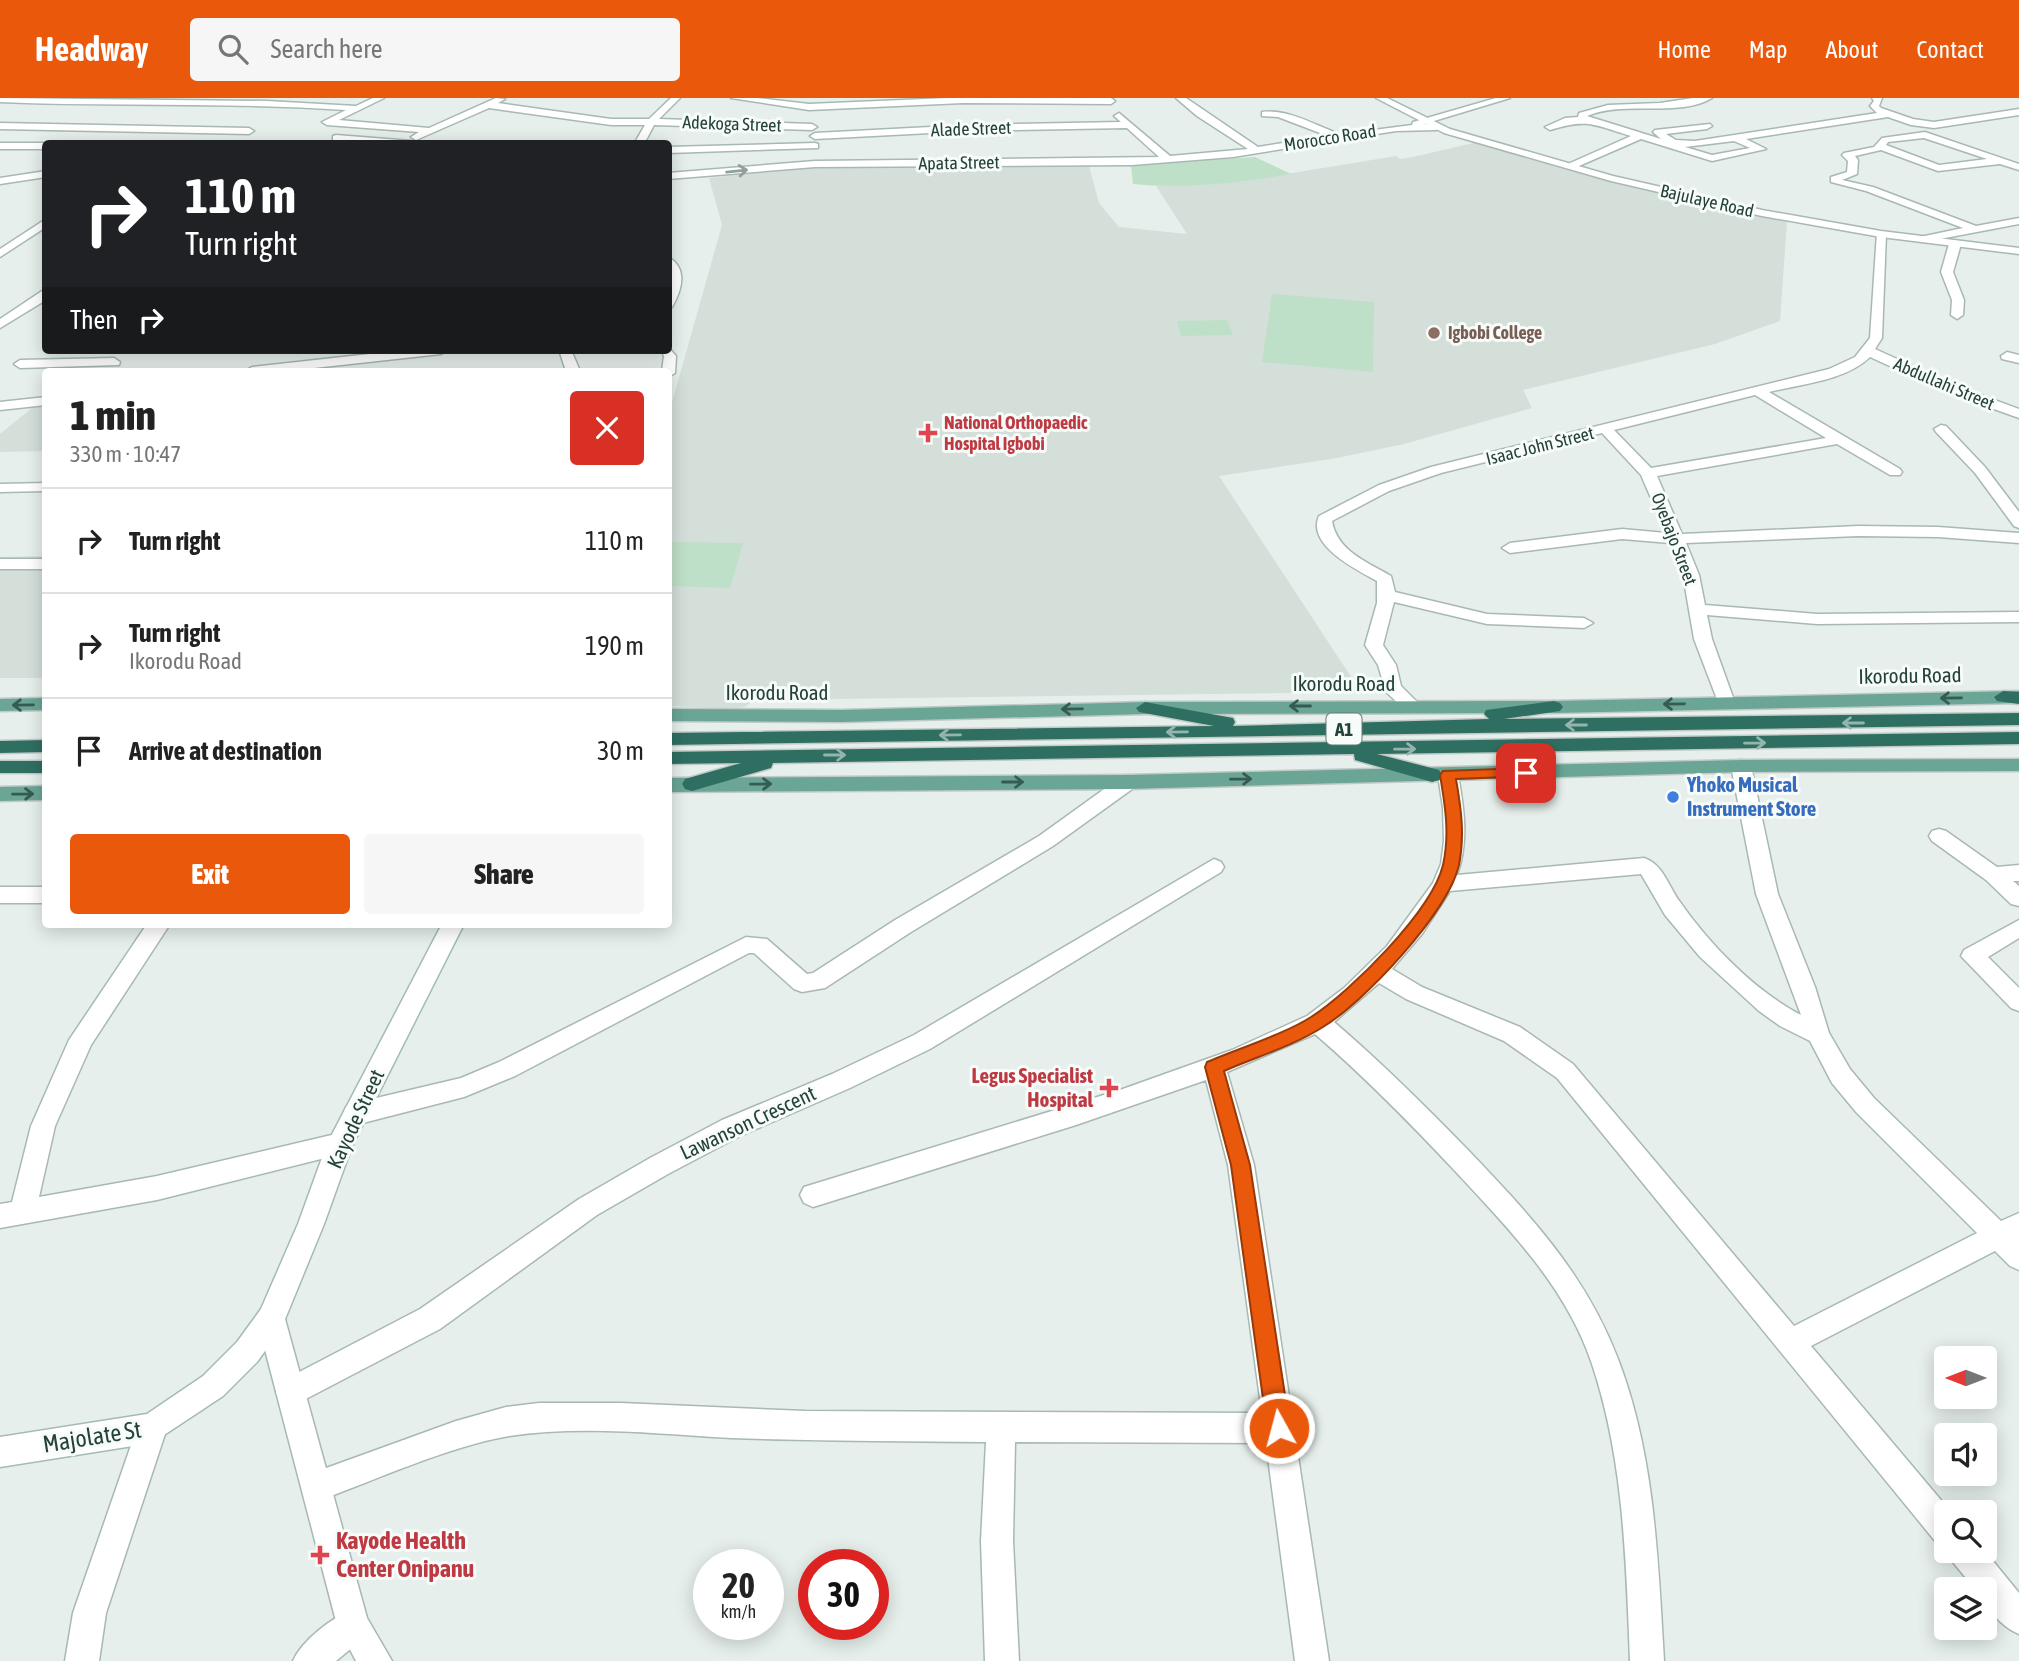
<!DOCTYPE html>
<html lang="en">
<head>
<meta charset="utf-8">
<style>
  :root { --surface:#fff; --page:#f6f6f6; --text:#222; --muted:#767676; --line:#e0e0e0; --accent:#ea580c }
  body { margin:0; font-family:"Asap Condensed",sans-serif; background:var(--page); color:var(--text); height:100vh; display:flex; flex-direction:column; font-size:26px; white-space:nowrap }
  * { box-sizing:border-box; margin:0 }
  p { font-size:23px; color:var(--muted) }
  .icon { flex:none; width:38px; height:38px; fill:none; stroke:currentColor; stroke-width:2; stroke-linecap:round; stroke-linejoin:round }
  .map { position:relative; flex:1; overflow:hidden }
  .side { position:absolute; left:42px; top:270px; width:630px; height:560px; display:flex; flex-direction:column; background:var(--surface); border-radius:7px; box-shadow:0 4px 18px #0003 }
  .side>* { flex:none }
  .banner { position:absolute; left:42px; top:42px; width:630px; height:214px; border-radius:7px; box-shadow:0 4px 18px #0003; background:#202124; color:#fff; overflow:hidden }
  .needle { width:46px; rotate:270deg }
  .controls { position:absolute; left:1934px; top:1248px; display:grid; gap:14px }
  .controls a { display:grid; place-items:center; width:63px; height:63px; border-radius:7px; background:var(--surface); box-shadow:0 4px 18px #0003; font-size:35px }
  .speed { position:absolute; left:693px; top:1451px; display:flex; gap:14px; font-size:35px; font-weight:700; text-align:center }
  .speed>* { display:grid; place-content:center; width:91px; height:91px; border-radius:50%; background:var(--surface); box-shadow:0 4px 18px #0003; line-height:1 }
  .speed small { font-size:18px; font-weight:400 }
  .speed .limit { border:10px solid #d22; background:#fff; color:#111 }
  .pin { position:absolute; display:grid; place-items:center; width:60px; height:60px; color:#fff; margin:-30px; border-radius:14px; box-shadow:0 4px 10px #0006 }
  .me { position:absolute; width:77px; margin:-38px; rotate:353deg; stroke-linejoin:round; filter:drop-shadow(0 0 5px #0008) }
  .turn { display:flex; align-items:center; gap:24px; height:147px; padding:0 28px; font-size:32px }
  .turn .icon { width:91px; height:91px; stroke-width:2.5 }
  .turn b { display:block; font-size:49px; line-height:60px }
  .then { display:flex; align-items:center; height:66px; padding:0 28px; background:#0003; gap:14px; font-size:26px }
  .round { display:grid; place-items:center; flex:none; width:74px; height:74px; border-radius:7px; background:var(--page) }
  .headline { display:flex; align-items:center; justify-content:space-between; height:119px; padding:0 28px }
  h1 { font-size:42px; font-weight:800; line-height:52px }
  .primary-button { display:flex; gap:14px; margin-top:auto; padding:14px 28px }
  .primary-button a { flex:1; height:80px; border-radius:7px; background:var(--accent); color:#fff; font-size:28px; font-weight:800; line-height:80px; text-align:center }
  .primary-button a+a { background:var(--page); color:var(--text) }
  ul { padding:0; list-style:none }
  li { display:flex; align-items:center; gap:21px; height:105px; padding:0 28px; border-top:2px solid var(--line) }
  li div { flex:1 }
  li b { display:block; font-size:26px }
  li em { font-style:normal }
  header { display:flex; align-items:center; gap:42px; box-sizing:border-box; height:98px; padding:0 35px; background:var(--accent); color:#fff }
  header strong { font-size:33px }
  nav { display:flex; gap:38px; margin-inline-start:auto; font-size:24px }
  .search { width:490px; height:63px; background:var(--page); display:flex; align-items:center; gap:18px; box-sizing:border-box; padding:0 24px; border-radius:7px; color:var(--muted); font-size:26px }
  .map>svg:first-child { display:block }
</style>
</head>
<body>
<header>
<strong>Headway</strong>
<div class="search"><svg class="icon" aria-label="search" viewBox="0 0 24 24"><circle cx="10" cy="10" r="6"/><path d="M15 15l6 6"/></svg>Search here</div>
<nav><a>Home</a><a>Map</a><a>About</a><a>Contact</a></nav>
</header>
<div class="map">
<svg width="2019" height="1563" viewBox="0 0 2019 1563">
  <rect width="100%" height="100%" fill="#e6efeb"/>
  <g fill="#d4dfda">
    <path d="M1482 43 1609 82 1787 124 1780 223 1715 246 1523 292 1532 310 1404 346 1337 360 1219 378 1361 594 753 602 745 609 728 611 669 608V315L722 127 709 80 813 69 1089 68 1099 105 1119 129 1187 136 1156 88 1245 83 1396 58 1400 61 1413 59Z"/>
    <path d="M45 308V353L0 354V336L32 310Z"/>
    <path d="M45 458V580H0V459Z"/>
  </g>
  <g fill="#bfe0c8">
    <path d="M1255 59 1291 76C1240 85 1184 91 1133 86L1131 67Z"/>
    <path d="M1272 196 1374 204 1373 274 1262 264Z"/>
    <path d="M1227 222 1233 237 1181 238 1177 223Z"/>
    <path d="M670 444 743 445 730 490 669 488Z"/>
  </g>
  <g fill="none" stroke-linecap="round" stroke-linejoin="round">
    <defs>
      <g id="minor">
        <path d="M0 0 267 3 356 8 373 0H384L339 22 429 30 496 0 505 1 498 5 611 21H649L671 0H680L659 21 812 26 817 29 812 32 654 27 644 46H634L645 27H611L489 10 416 42 411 39 419 34 327 27 322 24 346 12C231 4 115 9 0 4Z"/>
        <path d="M731 0H757L809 6 948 0H1111L1115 3 1111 6 963 5 809 12Z"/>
        <path d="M1176 0H1186L1258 49 1328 38 1278 19 1262 18V14C1287 11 1311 25 1334 34L1335 37 1412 27 1413 24 1496 0H1510L1424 26 1439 27 1441 29 1436 32 1396 33 1233 59 1132 67 815 69 668 81V75L815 63 1159 59 1127 30 969 33 815 41 810 38 815 35 969 27 1121 24 1114 18 1119 15 1170 58 1248 51 1197 18Z"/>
        <path d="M1693 0H1712C1680 20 1623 2 1587 18L1661 41 1653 34 1655 32 1710 26 1712 28 1707 31 1666 36 1676 42 1695 43 1877 15 1870 8 1874 3 1872 0H1882L1879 8 1881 10 1913 21 1934 24 2019 11V17L1934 30 1911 27 1888 19 1746 41 1766 51 1712 63 1641 41 1572 71 1568 70V66L1631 38C1594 27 1589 20 1550 32L1545 29 1565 20 1578 19 1579 15 1608 7 1660 5ZM1734 43 1750 50 1712 57 1685 49Z"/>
        <path d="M0 25 249 30 254 33 249 36 0 31Z"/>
        <path d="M1925 34 2019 66V72L2000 66 1938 73 1881 52 1855 58 1858 62 1857 76 1842 82 1873 89 1976 128 2019 120V126L1924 144 1918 141 1920 139 1963 130 1866 93 1831 84V79L1847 74 1848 63 1842 57 1844 55 1874 49 1882 40ZM1924 40 1987 61 1939 67 1886 47 1888 44Z"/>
        <path d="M336 37 412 43 416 46 333 42V38Z"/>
        <path d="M0 45H46L48 46 46 51H0Z"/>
        <path d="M815 45 818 46V50L668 55V49Z"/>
        <path d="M46 73V79L0 86V80Z"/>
        <path d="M46 121V129L0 159V151Z"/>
        <path d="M1877 134 1886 136 1882 240 1875 251 1954 287 2019 311V320L1944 293 1870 259C1845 283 1801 286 1769 294L1900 371 1902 374 1900 377H1890L1837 346 1657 378 1682 436 1858 428 1938 429 2019 435V445L1938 439 1858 438 1686 445 1699 477 1705 507 1817 516 2019 514V524L1817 526 1707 517 1712 541 1735 605 1726 611 1720 609 1694 541 1683 477 1670 445 1622 441 1510 455 1502 450 1510 445 1622 431 1666 435 1641 377 1602 335 1441 375 1389 393 1332 423C1337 453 1367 464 1391 478L1395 494 1487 516 1584 520 1593 525 1584 530 1487 526 1394 504 1383 547 1396 567 1401 588 1422 609 1413 615 1407 613 1386 594 1378 567 1365 547 1377 505V483C1357 472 1306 447 1319 418L1379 387 1431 369 1829 271 1855 259 1870 240ZM1755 297 1826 340 1651 370 1614 332Z"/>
        <path d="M1955 143 1961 146 1953 174 1964 202 1963 217 1957 221 1951 217 1952 202 1941 174 1949 146Z"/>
        <path d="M668 159C688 170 682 192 672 209H668Z"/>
        <path d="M42 193H46V202L0 230V221Z"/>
        <path d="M668 249 676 258 675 275 668 279V273H662L664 258 661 252H668Z"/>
        <path d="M406 252H447L441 256 287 273H245L252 269Z"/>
        <path d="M559 252H571L580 273H566Z"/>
        <path d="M2007 254 2019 257V265L2002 261 2001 258Z"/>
        <path d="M114 260 120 264 119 267 20 270 14 266 20 262Z"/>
        <path d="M46 299V307L0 312V304Z"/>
        <path d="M1941 327 1946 328 1985 369 2019 414V430L2014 428 1975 375 1936 334 1934 331Z"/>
        <path d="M46 385V393L0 394V386Z"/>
        <path d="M1741 662 1748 663 1751 668 1778 796 1815 889 1829 935 1850 971 1874 1000 2001 1123 2019 1115V1172L2010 1168 1995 1153 1811 1248 1951 1414H1946V1448L1935 1443 1557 980 1504 943 1406 901 1379 885 1334 924C1381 964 1425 1008 1468 1052 1530 1117 1585 1175 1618 1261 1655 1357 1658 1462 1664 1563H1630C1626 1462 1624 1360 1591 1263 1565 1188 1509 1131 1456 1074 1411 1026 1365 979 1315 936L1227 974 1254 1067 1329 1563H1295L1266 1345 1015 1344 1013 1443 1019 1563H985L981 1443 986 1344C901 1343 816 1343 731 1340 658 1336 581 1327 509 1338 450 1348 375 1382 318 1403L307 1399 303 1388 307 1377 318 1373 456 1323 506 1309 539 1305H621L805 1313 1262 1315 1228 1067 1206 982 1076 1027 813 1109 804 1105 800 1097 804 1089 1120 992 1232 952 1307 918 1344 890 1387 848 1433 785 1441 766 1444 743 1443 710 1438 677 1441 672H1455L1458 677C1464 710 1469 744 1457 777L1644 760C1664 767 1668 788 1680 804 1710 847 1755 893 1801 917L1756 796 1731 668 1734 663ZM1641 776 1665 817 1700 859 1759 913 1780 928 1810 943 1832 985 1856 1014 1977 1135 1794 1228 1573 966 1520 929 1422 889 1392 871 1422 836 1450 793Z"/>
        <path d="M1128 677 1135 679 1138 684 1135 689 1053 748 911 834 825 890 802 894 794 891 754 855H749L515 978 464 999 355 1027 346 1023 343 1016 346 1009 355 1005 461 980 499 964 746 839 767 841 807 876 813 875 895 822 1039 738 1121 679Z"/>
        <path d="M1939 731 1946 733 1997 769 2019 767V783H2013L2019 788V808L2011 806 1986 782 1932 743 1929 738 1932 733Z"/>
        <path d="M1214 761 1221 764 1224 769 1221 774 930 951 850 990 740 1038 668 1076 597 1117 440 1231 300 1304 290 1308 280 1304 276 1294 280 1284 420 1211 579 1101 650 1060 722 1022 832 976 914 937Z"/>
        <rect x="0" y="789" width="46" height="16"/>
        <path d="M2019 822V840L1988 859 2019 890V913L2011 910 1961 858 1964 852Z"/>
        <path d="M147 826H170L91 947 55 1028 39 1099 157 1078 340 1035 349 1038 353 1046 349 1054 157 1102 0 1130V1106L12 1104 31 1028 69 942Z"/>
        <path d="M152 1315 162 1320 167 1330 106 1515 99 1563H65L73 1515 137 1330 142 1320Z"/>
        <path d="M1947 1452H1984L2019 1495V1536C2002 1529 1984 1510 1984 1491H1975L1952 1463Z"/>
        <path d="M353 1511 365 1515 369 1527 365 1539 336 1563H293C302 1542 332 1520 353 1511Z"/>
      </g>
      <g id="tertiary">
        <path d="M1376 0H1387L1450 31 1613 78 1762 112 1881 133 2019 150V156L1881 139 1762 118 1611 83 1444 35Z"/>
        <rect x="0" y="461" width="46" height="10"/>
        <path d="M271 1208 281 1211 285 1221 367 1520 392 1563H356L337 1527 257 1221 261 1211Z"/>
      </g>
      <path id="secondary" d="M442 826H464L352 1048 324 1126 281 1231 257 1264 223 1298 152 1345 0 1369V1339L147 1316 203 1278 237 1244 261 1211 298 1126 327 1046Z"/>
      <g id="primary">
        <path d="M2019 593V605L1554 615 1145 616 842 624 668 623V611L842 612 1145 604 1554 603Z"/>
        <path d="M46 600V612L0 613V601Z"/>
        <path d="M2019 661V673L1741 674 1128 691 668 694V680L1128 677 1741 662Z"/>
        <path d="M46 688V702L0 703V689Z"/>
      </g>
      <g id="motorway">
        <path d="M2003 593 2019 594V606L1997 603 1994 599Z"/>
        <path d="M1554 603 1560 605 1563 609 1560 613 1504 621 2019 615V627L668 647V635L1214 628 1139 614 1136 610 1145 604 1233 620 1235 624 1233 628 1489 621 1484 616 1486 612Z"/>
        <path d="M2019 634V646L1377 656 1439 672 1442 677 1439 682 1432 684 1355 662 1354 656 773 665 771 670 692 693 685 691 682 686 685 681 741 665 668 666V654Z"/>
        <path d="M46 642V654L0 655V643Z"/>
        <rect x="0" y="663" width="46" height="12"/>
      </g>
    </defs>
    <use href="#minor" stroke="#a8b8b2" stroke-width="3"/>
    <use href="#tertiary" stroke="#a8b8b2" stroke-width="3"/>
    <use href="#secondary" stroke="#a4bbb3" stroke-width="3"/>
    <use href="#primary" stroke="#c2cac8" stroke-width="3"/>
    <use href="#motorway" stroke="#c2cac8" stroke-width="3"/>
    <use href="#minor" fill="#fff" fill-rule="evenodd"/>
    <use href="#tertiary" fill="#fff" fill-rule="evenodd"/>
    <use href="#secondary" fill="#fff" fill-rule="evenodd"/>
    <use href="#primary" fill="#6aa596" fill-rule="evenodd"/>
    <use href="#motorway" fill="#2f6f62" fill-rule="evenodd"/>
  </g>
  <defs><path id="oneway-shaft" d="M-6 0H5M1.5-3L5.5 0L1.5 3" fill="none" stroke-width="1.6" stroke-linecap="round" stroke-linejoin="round" transform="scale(1.75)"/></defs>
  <use stroke="#92a09c" href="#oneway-shaft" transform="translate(737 73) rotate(-6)"/>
  <g stroke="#365b51">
    <use href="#oneway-shaft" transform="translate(1951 600) rotate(179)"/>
    <use href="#oneway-shaft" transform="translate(1674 606) rotate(179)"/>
    <use href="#oneway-shaft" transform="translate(23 607) rotate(179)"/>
    <use href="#oneway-shaft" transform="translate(1300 608) rotate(-180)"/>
    <use href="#oneway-shaft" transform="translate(1072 611) rotate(179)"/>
    <use href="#oneway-shaft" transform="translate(1241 681) rotate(-1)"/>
    <use href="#oneway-shaft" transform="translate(1013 684)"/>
    <use href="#oneway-shaft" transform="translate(761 686) rotate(-1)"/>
    <use href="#oneway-shaft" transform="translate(23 696) rotate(-1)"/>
  </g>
  <g stroke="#93b5ae">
    <use href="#oneway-shaft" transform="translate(1853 625) rotate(180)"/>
    <use href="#oneway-shaft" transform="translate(1576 627) rotate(180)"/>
    <use href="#oneway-shaft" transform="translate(1177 634) rotate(179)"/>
    <use href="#oneway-shaft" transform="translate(950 637) rotate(179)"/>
    <use href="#oneway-shaft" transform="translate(1755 645) rotate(-1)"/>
    <use href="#oneway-shaft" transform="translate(1405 651) rotate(-1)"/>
    <use href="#oneway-shaft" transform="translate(835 657)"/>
  </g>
  <path fill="#ea580c" stroke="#983908" stroke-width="2" d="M1526 670 1531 671 1534 675 1531 678 1456 681C1461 710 1465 737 1459 767 1448 815 1364 904 1323 929 1293 948 1256 959 1224 973L1250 1067 1290 1330 1286 1338 1279 1341 1271 1338 1267 1330 1231 1067 1205 969 1207 964C1237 951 1285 936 1311 919 1350 894 1432 813 1443 767 1450 736 1445 707 1440 677L1443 673Z"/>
  <circle fill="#8d6e63" stroke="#f7fbf9" stroke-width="2.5" cx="1434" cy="235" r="7"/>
  <g fill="#e0444e" stroke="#f7fbf9" stroke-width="2.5">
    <path d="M924.5 324.5h7v7h7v7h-7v7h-7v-7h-7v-7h7z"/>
    <path d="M1105.5 979.5h7v7h7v7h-7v7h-7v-7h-7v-7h7z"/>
    <path d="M316.5 1446.5h7v7h7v7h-7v7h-7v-7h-7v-7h7z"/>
  </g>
  <circle fill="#3f7fe0" stroke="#f7fbf9" stroke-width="2.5" cx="1673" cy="699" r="7"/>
  <g text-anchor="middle" stroke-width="6" stroke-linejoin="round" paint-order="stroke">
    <g font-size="18" fill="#24423a" stroke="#f7fbf9">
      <text transform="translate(732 26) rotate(2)" y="6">Adekoga Street</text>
      <text transform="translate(971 31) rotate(-2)" y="6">Alade Street</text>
      <text transform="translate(1330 40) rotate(-9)" y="6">Morocco Road</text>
      <text transform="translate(959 65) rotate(-1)" y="6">Apata Street</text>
      <text transform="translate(1707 103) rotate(13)" y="6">Bajulaye Road</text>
      <text transform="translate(1944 286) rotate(23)" y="6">Abdullahi Street</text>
      <text transform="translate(1540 348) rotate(-14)" y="6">Isaac John Street</text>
      <text transform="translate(1674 441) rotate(69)" y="6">Oyebajo Street</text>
    </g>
    <g font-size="18" font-weight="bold" fill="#785e54" stroke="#f7fbf9" text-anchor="start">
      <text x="1448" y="241">Igbobi College</text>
    </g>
    <g font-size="18" font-weight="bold" fill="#be3a42" stroke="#f7fbf9" text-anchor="start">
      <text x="944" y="331">National Orthopaedic<tspan x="944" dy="21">Hospital Igbobi</tspan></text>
    </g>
    <rect fill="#f7fbf9" stroke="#637a73" stroke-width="2" x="1326.5" y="615.5" width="35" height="31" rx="5"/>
    <g font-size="19" font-weight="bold" fill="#24423a">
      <text x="1344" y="638">A1</text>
    </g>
    <g font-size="21" fill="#24423a" stroke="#f7fbf9">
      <text transform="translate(1910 578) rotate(-1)" y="7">Ikorodu Road</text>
      <text x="1344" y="593">Ikorodu Road</text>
      <text x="777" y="602">Ikorodu Road</text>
      <text transform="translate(356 1021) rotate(-65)" y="7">Kayode Street</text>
      <text transform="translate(748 1025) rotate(-25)" y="7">Lawanson Crescent</text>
    </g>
    <g font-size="21" font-weight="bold" fill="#366cbe" stroke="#f7fbf9" text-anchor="start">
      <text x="1687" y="694">Yhoko Musical<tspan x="1687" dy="24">Instrument Store</tspan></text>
    </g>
    <g font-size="21" font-weight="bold" fill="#be3a42" stroke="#f7fbf9" text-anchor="end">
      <text x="1093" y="985">Legus Specialist<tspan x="1093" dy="24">Hospital</tspan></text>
    </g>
    <g font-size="24" fill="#24423a" stroke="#f7fbf9">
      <text transform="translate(92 1339) rotate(-9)" y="8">Majolate St</text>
    </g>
    <g font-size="24" font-weight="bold" fill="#be3a42" stroke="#f7fbf9" text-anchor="start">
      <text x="336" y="1451">Kayode Health<tspan x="336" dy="28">Center Onipanu</tspan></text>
    </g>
  </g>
</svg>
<div class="controls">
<a><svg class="needle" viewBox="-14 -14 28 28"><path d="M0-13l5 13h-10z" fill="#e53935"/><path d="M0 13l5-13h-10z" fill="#767676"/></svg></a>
<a><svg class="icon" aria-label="sound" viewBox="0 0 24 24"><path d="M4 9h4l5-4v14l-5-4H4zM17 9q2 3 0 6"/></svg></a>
<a><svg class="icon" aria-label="search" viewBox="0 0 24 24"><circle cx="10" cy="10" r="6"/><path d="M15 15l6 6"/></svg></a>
<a><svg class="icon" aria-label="layers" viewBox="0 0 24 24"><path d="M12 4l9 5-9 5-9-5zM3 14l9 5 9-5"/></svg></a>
</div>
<div class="speed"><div>20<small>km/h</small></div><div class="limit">30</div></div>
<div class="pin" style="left:1526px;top:675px;background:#d93025"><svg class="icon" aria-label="arrive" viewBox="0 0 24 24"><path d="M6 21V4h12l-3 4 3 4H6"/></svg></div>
<svg class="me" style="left:1279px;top:1330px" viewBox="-20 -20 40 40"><circle r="17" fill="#ea580c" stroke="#fff" stroke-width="3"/><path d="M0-11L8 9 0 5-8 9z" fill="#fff"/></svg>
<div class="banner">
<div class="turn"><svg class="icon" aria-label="right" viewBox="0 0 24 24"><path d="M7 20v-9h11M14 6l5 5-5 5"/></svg><div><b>110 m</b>Turn right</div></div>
<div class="then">Then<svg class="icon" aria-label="right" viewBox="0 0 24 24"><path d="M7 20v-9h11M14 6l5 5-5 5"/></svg></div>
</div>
<section class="side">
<div class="headline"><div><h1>1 min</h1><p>330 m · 10:47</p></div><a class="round" style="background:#d93025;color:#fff"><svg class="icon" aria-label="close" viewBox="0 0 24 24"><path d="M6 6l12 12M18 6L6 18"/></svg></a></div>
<ul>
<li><svg class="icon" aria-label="right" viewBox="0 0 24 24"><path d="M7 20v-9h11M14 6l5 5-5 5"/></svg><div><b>Turn right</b></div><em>110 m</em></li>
<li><svg class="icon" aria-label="right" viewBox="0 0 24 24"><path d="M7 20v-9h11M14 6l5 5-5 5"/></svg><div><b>Turn right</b><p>Ikorodu Road</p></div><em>190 m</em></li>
<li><svg class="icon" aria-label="arrive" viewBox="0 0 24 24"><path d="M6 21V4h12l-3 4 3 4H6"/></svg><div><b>Arrive at destination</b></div><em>30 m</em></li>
</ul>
<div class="primary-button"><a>Exit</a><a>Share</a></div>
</section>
</div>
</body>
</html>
